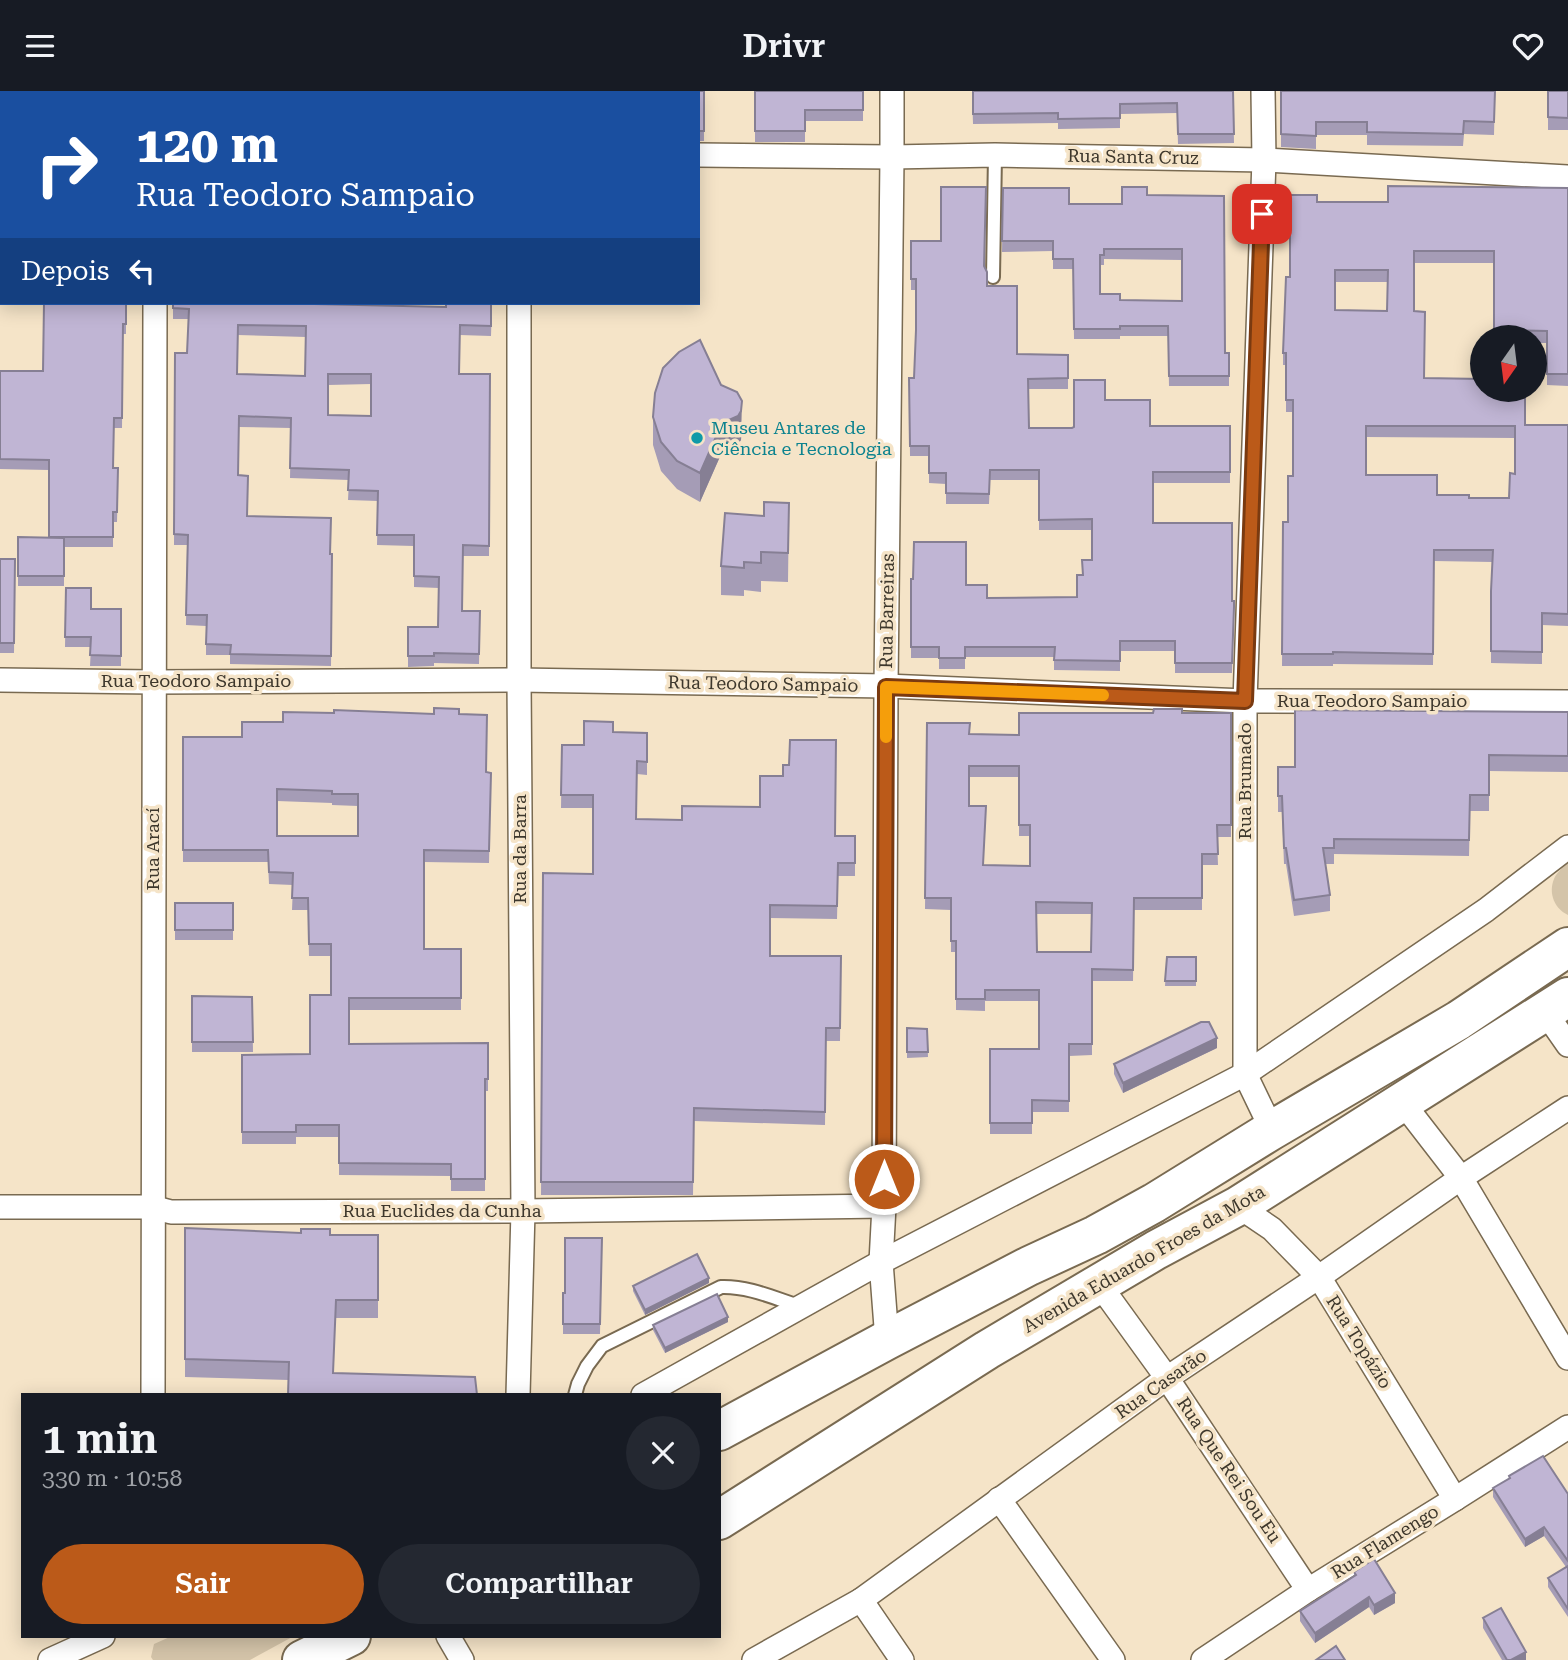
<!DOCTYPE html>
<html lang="pt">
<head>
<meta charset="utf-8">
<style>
  :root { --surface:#171b24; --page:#242831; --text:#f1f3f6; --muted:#9ea1a6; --accent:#bb5a19 }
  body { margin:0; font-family:"Roboto Serif",serif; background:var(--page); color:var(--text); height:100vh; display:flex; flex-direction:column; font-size:26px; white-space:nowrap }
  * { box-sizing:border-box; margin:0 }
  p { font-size:23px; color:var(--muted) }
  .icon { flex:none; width:38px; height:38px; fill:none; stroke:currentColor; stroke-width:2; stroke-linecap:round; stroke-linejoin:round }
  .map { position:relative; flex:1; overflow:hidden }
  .drawer { position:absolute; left:21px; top:1302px; width:700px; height:245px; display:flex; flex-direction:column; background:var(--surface); border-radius:0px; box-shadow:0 4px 18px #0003 }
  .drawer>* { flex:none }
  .top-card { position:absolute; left:0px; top:0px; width:700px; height:214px; box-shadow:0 4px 18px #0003; background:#1a4fa0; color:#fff; overflow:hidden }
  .needle { width:46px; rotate:194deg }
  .controls { position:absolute; left:1470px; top:234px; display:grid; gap:14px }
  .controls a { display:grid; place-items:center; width:77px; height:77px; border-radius:50%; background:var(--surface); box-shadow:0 4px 18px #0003; font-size:35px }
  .pin { position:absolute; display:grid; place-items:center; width:60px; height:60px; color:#fff; margin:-30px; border-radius:14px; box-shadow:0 4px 10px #0006 }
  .me { position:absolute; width:77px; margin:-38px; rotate:0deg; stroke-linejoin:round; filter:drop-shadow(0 0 5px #0008) }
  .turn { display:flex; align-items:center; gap:24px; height:147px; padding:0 21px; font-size:32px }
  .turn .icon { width:91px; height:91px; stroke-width:2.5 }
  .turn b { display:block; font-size:49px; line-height:60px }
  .then { display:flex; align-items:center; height:66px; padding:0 21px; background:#0003; gap:14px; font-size:26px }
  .round { display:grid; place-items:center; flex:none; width:74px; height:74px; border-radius:37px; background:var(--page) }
  .head { display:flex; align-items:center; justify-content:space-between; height:119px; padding:0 21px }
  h1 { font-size:42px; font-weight:600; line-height:52px }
  .button { display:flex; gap:14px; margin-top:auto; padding:14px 21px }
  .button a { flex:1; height:80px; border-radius:42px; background:var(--accent); color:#fff; font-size:28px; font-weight:600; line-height:80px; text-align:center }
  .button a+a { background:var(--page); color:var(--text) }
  header { display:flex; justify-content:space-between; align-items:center; height:91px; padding:0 21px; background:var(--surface); font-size:32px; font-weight:600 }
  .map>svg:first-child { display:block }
</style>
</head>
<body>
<header><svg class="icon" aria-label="menu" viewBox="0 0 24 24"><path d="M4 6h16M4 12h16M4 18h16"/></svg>Drivr<svg class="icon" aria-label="heart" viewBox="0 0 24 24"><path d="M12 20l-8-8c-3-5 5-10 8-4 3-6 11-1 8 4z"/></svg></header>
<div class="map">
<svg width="1568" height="1569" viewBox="0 0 1568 1569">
  <rect width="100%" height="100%" fill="#f5e4c8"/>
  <g fill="#d4c4a9">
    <path d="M1568 771V824C1553 817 1547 799 1556 784 1559 780 1564 775 1568 771Z"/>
    <path d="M172 1545H294L250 1569H153L151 1566 154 1553Z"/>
  </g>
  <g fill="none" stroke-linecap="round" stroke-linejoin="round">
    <defs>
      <g id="service">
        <path d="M993 186 995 64"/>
        <path d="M575 1304 578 1293 587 1275 602 1255 721 1196C748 1195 774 1207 799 1215"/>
      </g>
      <g id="minor">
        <path d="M1263 0 1264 69 1245 610V983L1272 1039"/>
        <path d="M154 2V0"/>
        <path d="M519 2V0"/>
        <path d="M0 60H2"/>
        <path d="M698 64 892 66 995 64 1264 69 1568 86"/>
        <path d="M0 589 153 591 519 589 886 595 1245 610 1568 611"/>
        <path d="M1545 921 1568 954"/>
        <path d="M1403 1012 1461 1087 1568 1267"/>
        <path d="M1238 1115 1272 1138 1319 1186 1455 1408"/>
        <path d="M0 1116H152L171 1121 523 1120 884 1115"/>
        <path d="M1099 1193 1167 1287 1308 1499"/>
        <path d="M887 1249 881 1171 884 1115 886 595 892 66V0"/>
        <path d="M153 1304 155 212"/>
        <path d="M518 1304 523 1120 519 589V212"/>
        <path d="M643 1304 881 1171 1245 983 1486 819 1568 756"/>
        <path d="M999 1408 1113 1569"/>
        <path d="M861 1509 902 1569"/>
        <path d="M448 1545 462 1569"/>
        <path d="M50 1569 103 1545"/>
        <path d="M754 1569 861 1509 1167 1287 1319 1186 1461 1087 1568 1017"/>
        <path d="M1203 1569 1308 1499 1455 1408 1568 1336"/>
      </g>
      <g id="trunk">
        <path d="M719 1340 887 1249 1029 1175 1096 1144 1154 1112 1272 1039 1459 929 1568 856"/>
        <path d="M719 1429 987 1259 1156 1159 1238 1115 1568 906"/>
        <path d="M302 1569 351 1545"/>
      </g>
    </defs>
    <use href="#service" stroke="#796a51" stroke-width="16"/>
    <use href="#minor" stroke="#796a51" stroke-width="26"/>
    <use href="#trunk" stroke="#796a51" stroke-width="42"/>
    <use href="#service" stroke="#fff" stroke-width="12"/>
    <use href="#minor" stroke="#fff" stroke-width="23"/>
    <use href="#trunk" stroke="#fff" stroke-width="38"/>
  </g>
  <g fill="#a59cb6" fill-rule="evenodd">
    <path d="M0 0 2 2V43H0Z"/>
    <path d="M704 0V50H698V2Z"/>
    <path d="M755 0H863V30H805V51H755Z"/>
    <path d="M972 0H1233L1234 52 1178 53 1177 22 1120 23V37L1058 38V32L973 33Z"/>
    <path d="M1281 0H1495L1494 44 1464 43 1463 55 1367 54V44H1316V58L1281 56Z"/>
    <rect x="1548" y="0" width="20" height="39"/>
    <path d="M1003 97 1069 113H1122L1147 104 1224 105 1225 262H1229V295H1169L1168 245H1120V248H1074L1073 178H1053V160L1002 161ZM1104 168 1182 169V210L1120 209 1100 203V174H1104Z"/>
    <path d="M1568 97V295L1547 294V252H1535V247H1494V172H1414V220L1424 287 1525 334H1568V535L1542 534V573L1491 572V500L1493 471 1434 470 1433 574 1333 573V575H1282L1283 431H1288L1293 385V321H1286V274H1283V262L1290 186 1317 111H1388ZM1335 191H1387V220L1335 219ZM1366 346 1515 347V383L1509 407H1469L1437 404 1366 384Z"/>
    <rect x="0" y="104" width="2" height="82"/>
    <path d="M911 150 984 176 987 195 1017 263 1068 264V298H1028L1029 337H1072L1105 309 1150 335H1230V392H1153V432L1232 510H1234L1232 582H1175V560H1120V580L1054 579V566H965V578H939V567H911V488L966 494 987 507 1077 506 1083 484 1092 469V439H1039V389H990L989 413H946V393L929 392V365H910L909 287H914L916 239V199H911Z"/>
    <path d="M17 212H126V243H123L122 337H114L113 377 118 387 117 431H113V456H64V495H18V446L49 447V379L0 378V280H43L44 214 17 213Z"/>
    <path d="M173 212 446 216 492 212 491 245 460 244 459 283H490L489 465H463L462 520H480L479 573 434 572V575L408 576V536H438L439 497 414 496V455L377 454 378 410 348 409 349 389 290 387 291 337 239 336 238 384 247 425 330 463 332 473 331 575 230 573V564H206V535L186 534 187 454H174L175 262H187L189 228H173ZM238 244 306 246 305 285 238 283ZM371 293V325L328 324V294Z"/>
    <path d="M653 326 742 339 741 349 738 353 722 361 700 411 677 398 661 380 653 354Z"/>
    <path d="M789 412 788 491 761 490V501L744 499V505L721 504V475L764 425Z"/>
    <path d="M0 468H15L14 562H0Z"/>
    <path d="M66 497 91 518H121V575H90L91 556H65Z"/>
    <path d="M1568 621V681L1489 680V720H1470L1469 765 1334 763V773H1325L1330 804V820L1294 825 1286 773H1284L1282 721H1278V705L1295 676Z"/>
    <path d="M334 622 459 623 487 681 491 682 489 772 424 771V858H461V919H349V953L488 952V1000H485V1100H451V1085L339 1084V1046H296V1053H242V964L310 963 331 904V865H309L308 819H292L293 794 269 793 268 771H183V646H242L283 631ZM277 710 332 712V714L358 715V745H277Z"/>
    <path d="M1153 622H1231V746H1217L1218 774H1202V819H1134L1133 890H1092V964L1069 965V1021H1032V1043H990V958H1039V910H985V920L956 919V861H951V819L925 818 927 632 969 643 1019 644ZM969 686H1019V745H1030V775L983 774 986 726 969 715ZM1036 823H1092L1091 861H1037Z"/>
    <path d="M613 641 647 642V684L637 683 636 728 835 745H855V785H838L837 828 770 827V865H841L840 950H826L825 1034 694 1030 693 1104H541L543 782 593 783V717H561L562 654H584Z"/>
    <rect x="175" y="812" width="58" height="37"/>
    <path d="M1167 866H1196V895H1165Z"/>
    <path d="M192 905 252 906 253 961H192Z"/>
    <path d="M907 937 927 938 928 966 907 967Z"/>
    <path d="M1217 957 1123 1002 1114 983V973Z"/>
    <path d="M185 1137 330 1144H378V1227H336L289 1289 185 1286Z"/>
    <path d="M602 1147 600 1243H563V1202H565Z"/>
    <path d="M709 1192 645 1224 633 1200V1195Z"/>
    <path d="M728 1231 665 1262 653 1239V1234Z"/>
    <path d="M1509 1385 1568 1403V1526L1548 1496V1487L1566 1476 1544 1445 1525 1456 1493 1406V1397L1509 1388Z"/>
    <path d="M1354 1481 1395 1512 1374 1524 1369 1516 1315 1552 1300 1530V1520L1354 1485Z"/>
    <path d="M1483 1527 1526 1569H1502L1483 1537Z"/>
  </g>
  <g fill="#867f94">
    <path d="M742 310 741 349 738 353 722 361 700 411V382L722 332Z"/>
    <path d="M1217 947V957L1123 1002V992Z"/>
    <path d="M709 1187V1192L645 1224V1219Z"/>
    <path d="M728 1226V1231L665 1262V1257Z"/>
    <path d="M1544 1436V1445L1525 1456V1448Z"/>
    <path d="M1395 1502V1512L1374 1524V1514Z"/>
    <path d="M1369 1506V1516L1315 1552V1542Z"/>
    <path d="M1526 1561V1569H1511Z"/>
  </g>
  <g fill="#c0b5d4" stroke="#867f94" stroke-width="2" fill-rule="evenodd">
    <path d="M0 0H112V2H2V29H0Z"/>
    <rect x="201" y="0" width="282" height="2"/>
    <path d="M547 0H704V40H698V2H547Z"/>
    <path d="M755 0H863V19H805V40H755Z"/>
    <path d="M973 0H1233L1234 43H1178L1177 12 1120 13V27L1058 28V22L973 23Z"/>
    <path d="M1281 0H1495L1494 31 1464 30 1463 43 1367 41V31H1316V45L1281 43Z"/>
    <path d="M1548 0H1568V27L1548 26Z"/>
    <path d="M1388 95 1568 97V283H1547V240L1494 239V160H1414V220L1425 221 1424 287 1482 288V299H1525V334H1568V523L1542 522V561L1491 560V500L1493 459H1434L1433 563 1333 561V563H1282L1283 431H1288V385H1293V309H1286V262H1283L1286 186H1290V104H1317V111H1388ZM1335 179H1388L1387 220 1335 219ZM1366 335H1515V383L1510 382 1509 407H1469V404H1437V384H1366Z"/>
    <path d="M941 96H986L984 175 987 181V195H1017V263L1068 264V287L1028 288 1029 337H1072L1074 336V289H1105V309H1150V335H1230V381H1153V432H1232V510H1234V516L1232 572H1175V550H1120V570L1054 569 1055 556H965V567H939V556H911V488H913L914 451H966V494H987V507L1077 506V484H1083L1082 469H1092V428L1039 429V379H990L989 403 946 402V382H929V355H910L909 287H914L916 239V188H911V150H941Z"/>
    <path d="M1122 96H1147V104L1224 105 1225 262H1229V285H1169L1168 235H1120V238H1074L1073 168H1053V150H1002L1003 97H1069V113H1122ZM1104 158H1182V210L1120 209V203H1100V164H1104Z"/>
    <rect x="0" y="104" width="2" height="72"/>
    <path d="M44 212H126V233H123L122 327H114L113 377H118L117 421H113V446H49V369L0 368V280H43Z"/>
    <path d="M173 212H270L446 216V212H491V235L460 234 459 283H490L489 455 463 454 462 520H480L479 563 434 562V565H408V536H438L439 486 414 485V444H377L378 400 348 399 349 379 290 377 291 327 239 325 238 384 248 385 247 425 331 427 330 463H332L331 565 230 563 231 554 206 553 207 524H186L188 444 174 443 175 262H187L189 218 173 217ZM238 234 306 235 305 285 237 283ZM328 283H371V325L328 324Z"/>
    <path d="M700 249 721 294 737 301 742 310 741 320 738 325 722 332 700 382 677 370 661 351 653 326 655 302 663 277 679 261Z"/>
    <path d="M764 411 789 412 788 462 761 461V472L744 471V477L721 475 725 422 764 425Z"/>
    <path d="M18 446 64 447V485H18Z"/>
    <path d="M0 468H15L14 552H0Z"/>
    <path d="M66 497H91V518H121V565L90 564 91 546H65Z"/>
    <path d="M434 617 459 618V623L487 624 486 681 491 682 489 760 424 759V858H461V907H349V953L488 952V988H485V1088H451V1073L339 1072V1034H296V1041H242V964L310 963V904H331V853H309L308 807H292L293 782 269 781 268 759H183V646H242V631H283V621L334 622V619L434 623ZM277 698 332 700V703H358V745H277Z"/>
    <path d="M1154 618H1182V622H1231V734H1217L1218 763H1202V807H1134L1133 879 1092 878V953H1069V1010L1032 1009V1032H990V958H1039V899H985V908H956V850H951V807H925L927 632H970L969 643 1019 644V622H1153ZM969 675H1019V734H1030V775L983 774 986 715H969ZM1036 811 1092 812 1091 861H1037Z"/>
    <path d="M1295 619 1568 621V665L1489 664V704H1470L1469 749 1334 748V757H1323L1330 804 1294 809 1286 757H1284L1282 705H1278V676H1295Z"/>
    <path d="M584 630 613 631V641L647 642V671L637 670 636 728 682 729V715L760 716V685H783V674H789L790 649H836L835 745H855V772H838L837 815 770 814V865H841L840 937H826L825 1021 694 1017 693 1091H541L543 782 593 783V704H561L562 654H584Z"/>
    <rect x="175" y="812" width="58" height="27"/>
    <path d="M1167 866H1196V890H1165Z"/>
    <path d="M192 905 252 906 253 951H192Z"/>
    <path d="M1201 931H1209L1217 947 1123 992 1114 973Z"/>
    <path d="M907 937 927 938 928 961H907Z"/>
    <path d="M185 1137 301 1142V1138H330V1144H378V1209H336L333 1282 475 1286 477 1304H288L289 1271 185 1268Z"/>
    <path d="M565 1147H602L600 1233H563V1202H565Z"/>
    <path d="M697 1163 709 1187 645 1219 633 1195Z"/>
    <path d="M717 1203 728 1226 665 1257 653 1234Z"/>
    <path d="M1543 1365 1568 1403V1470L1544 1436 1525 1448 1493 1397 1510 1387 1509 1385Z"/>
    <path d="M1374 1468 1395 1502 1374 1514 1369 1506 1315 1542 1300 1520 1356 1484 1354 1481Z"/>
    <path d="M1568 1475V1518L1548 1487Z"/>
    <path d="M1501 1517 1526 1561 1511 1569H1507L1483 1527Z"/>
    <path d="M1336 1555 1345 1569H1316Z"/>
  </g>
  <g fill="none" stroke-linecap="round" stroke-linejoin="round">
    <defs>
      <path id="route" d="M884 1088 886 596 1245 610 1262 123"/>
    </defs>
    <use href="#route" stroke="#7a3a10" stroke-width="18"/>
    <use href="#route" stroke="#bb5a19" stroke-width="12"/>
    <path stroke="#f59e0b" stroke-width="12" d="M886 646V596L1103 604"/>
  </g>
  <circle fill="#0f9aa8" stroke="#f5e4c8" stroke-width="2.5" cx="697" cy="347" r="7"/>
  <g text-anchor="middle" stroke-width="7" stroke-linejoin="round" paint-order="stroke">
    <g font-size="18" fill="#3d372c" stroke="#f5e4c8">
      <text transform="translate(1133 66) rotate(1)" y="6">Rua Santa Cruz</text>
      <text transform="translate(887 520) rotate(-89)" y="6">Rua Barreiras</text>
      <text x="196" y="596">Rua Teodoro Sampaio</text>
      <text transform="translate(763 593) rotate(1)" y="6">Rua Teodoro Sampaio</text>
      <text x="1372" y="616">Rua Teodoro Sampaio</text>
      <text transform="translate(1245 690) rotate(-90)" y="6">Rua Brumado</text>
      <text transform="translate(153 758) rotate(-90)" y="6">Rua Arací</text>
      <text transform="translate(520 758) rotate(-90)" y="6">Rua da Barra</text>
      <text x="442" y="1126">Rua Euclides da Cunha</text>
      <text transform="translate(1144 1168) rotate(-30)" y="6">Avenida Eduardo Froes da Mota</text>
      <text transform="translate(1359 1251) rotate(58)" y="6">Rua Topázio</text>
      <text transform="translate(1161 1293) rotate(-35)" y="6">Rua Casarão</text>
      <text transform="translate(1229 1379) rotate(56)" y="6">Rua Que Rei Sou Eu</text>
      <text transform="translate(1385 1451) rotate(-32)" y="6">Rua Flamengo</text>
    </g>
    <g font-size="18" fill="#0d838f" stroke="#f5e4c8" text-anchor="start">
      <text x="711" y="343">Museu Antares de<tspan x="711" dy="21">Ciência e Tecnologia</tspan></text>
    </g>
  </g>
</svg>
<div class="controls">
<a><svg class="needle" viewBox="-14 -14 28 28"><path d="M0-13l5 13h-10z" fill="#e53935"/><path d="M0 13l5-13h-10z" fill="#9ea1a6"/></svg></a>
</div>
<div class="pin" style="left:1262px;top:123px;background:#d93025"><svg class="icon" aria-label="arrive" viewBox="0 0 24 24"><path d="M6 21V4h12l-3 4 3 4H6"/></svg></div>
<svg class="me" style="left:884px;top:1088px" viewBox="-20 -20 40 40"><circle r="17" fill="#bb5a19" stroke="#fff" stroke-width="3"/><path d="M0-11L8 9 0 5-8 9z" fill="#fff"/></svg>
<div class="top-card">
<div class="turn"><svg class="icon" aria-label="right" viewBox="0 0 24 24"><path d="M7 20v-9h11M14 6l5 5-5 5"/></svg><div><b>120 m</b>Rua Teodoro Sampaio</div></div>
<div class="then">Depois<svg class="icon" aria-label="left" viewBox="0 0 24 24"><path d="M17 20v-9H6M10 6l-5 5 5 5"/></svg></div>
</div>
<section class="drawer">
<div class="head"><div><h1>1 min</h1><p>330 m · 10:58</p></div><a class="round"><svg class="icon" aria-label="close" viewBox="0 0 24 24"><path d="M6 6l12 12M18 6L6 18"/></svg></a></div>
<div class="button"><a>Sair</a><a>Compartilhar</a></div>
</section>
</div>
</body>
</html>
